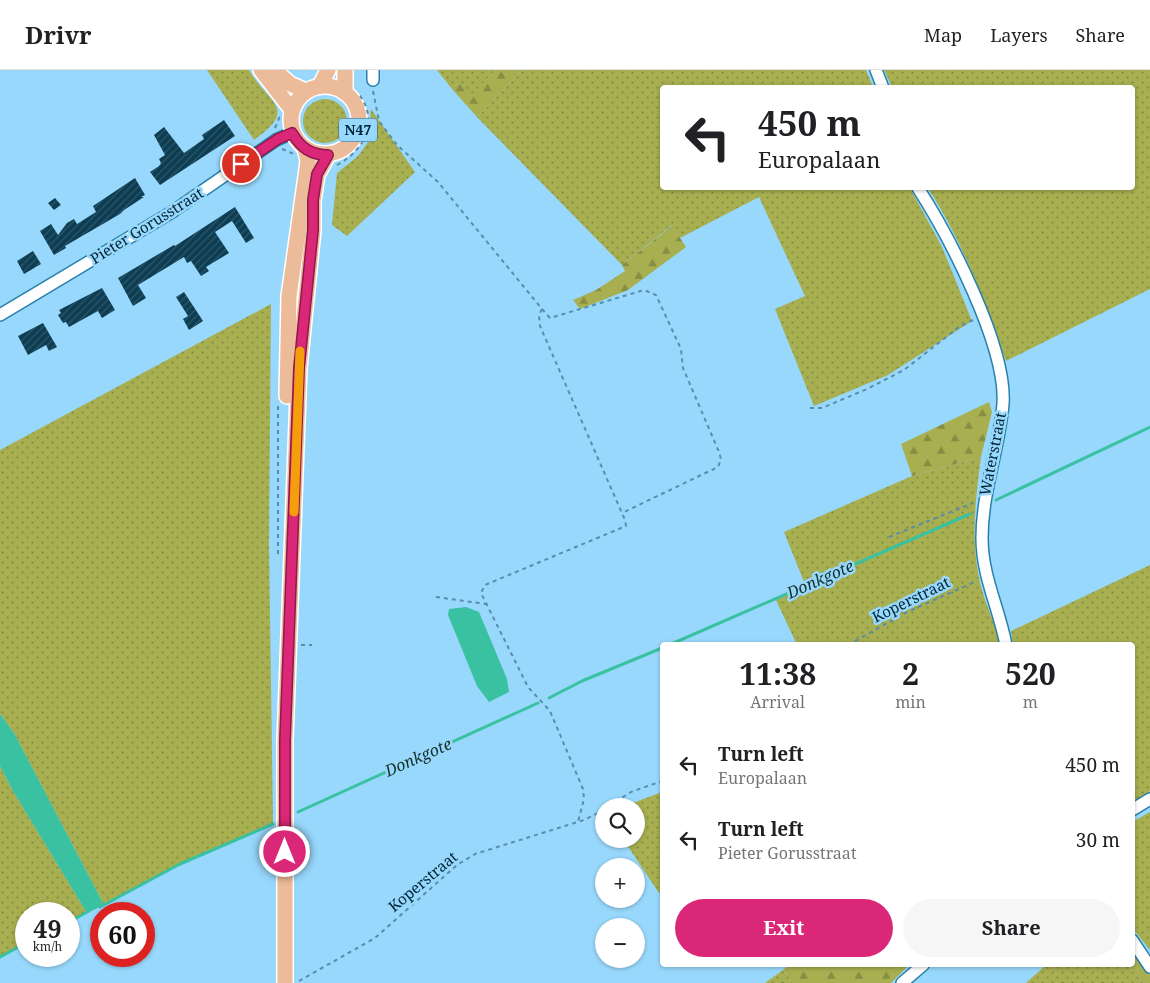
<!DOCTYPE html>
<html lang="en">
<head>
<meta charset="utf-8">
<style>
  :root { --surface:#fff; --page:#f6f6f6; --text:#202124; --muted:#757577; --line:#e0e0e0; --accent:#db2777 }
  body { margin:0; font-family:"Noto Serif",serif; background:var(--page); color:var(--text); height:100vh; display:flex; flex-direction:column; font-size:19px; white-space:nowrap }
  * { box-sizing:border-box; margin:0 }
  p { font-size:16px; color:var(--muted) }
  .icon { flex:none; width:28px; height:28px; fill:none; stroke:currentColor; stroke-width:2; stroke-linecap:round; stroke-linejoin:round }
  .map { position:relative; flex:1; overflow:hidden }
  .side { position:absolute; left:660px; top:572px; width:475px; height:325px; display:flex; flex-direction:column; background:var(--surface); border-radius:5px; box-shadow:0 1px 4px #0004 }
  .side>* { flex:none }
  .top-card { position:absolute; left:660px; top:15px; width:475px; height:105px; border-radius:5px; box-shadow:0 1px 4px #0004; background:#fff; color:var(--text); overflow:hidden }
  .controls { position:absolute; left:595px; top:728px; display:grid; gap:10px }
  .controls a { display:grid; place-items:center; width:50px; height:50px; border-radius:50%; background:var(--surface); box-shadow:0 1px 4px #0004; font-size:25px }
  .speed { position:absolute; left:15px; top:832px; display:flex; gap:10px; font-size:25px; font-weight:700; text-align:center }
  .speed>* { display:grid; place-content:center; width:65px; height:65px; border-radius:50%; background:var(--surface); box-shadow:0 1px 4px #0004; line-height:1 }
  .speed small { font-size:12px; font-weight:400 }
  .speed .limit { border:8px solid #d22; background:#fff; color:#111 }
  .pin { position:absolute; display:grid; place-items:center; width:42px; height:42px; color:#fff; margin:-21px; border:2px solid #fff; border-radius:50%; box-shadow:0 1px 5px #0007 }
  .me { position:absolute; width:55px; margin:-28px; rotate:0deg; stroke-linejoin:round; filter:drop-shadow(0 0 4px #0008) }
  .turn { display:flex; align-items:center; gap:18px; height:105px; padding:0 15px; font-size:22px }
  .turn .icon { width:65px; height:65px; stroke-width:2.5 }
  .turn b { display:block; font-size:35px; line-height:42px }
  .eta { display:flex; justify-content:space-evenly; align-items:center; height:85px; text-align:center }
  .eta b { font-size:30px; font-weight:700; line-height:35px }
  .cta { display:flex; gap:10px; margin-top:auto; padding:10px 15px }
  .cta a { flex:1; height:58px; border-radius:30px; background:var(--accent); color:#fff; font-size:20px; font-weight:700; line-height:58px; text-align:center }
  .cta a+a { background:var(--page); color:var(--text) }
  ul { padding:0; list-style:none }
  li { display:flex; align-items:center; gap:15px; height:75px; padding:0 15px }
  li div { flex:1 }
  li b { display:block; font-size:19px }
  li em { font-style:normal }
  header { display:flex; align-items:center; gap:30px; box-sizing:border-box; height:70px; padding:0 25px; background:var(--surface); border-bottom:1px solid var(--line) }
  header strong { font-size:24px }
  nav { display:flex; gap:28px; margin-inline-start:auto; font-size:18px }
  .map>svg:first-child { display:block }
</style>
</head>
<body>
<header>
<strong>Drivr</strong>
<nav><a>Map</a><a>Layers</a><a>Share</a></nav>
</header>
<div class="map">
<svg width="1150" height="913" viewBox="0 0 1150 913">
  <defs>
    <pattern id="green-dots" width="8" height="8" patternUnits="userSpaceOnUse" patternTransform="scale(1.25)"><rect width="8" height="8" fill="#a7af50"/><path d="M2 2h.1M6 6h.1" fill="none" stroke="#868e43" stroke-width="1.8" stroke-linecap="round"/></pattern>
    <pattern id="forest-firs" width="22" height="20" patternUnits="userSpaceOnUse" patternTransform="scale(1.25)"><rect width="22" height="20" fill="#a7af50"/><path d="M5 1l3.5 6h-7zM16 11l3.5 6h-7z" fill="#868e43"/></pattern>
    <pattern id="building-hatch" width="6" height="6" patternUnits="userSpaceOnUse" patternTransform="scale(1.25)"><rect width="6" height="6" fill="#0d3d52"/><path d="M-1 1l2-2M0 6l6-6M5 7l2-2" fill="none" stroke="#2e5769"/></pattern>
  </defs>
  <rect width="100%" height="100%" fill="#98d8fc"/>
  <g fill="url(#green-dots)">
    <path d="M207 0H249C269 34 299 38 254 70Z"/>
    <path d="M437 0H496L470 27 459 12 452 19Z"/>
    <path d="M522 0H866L873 17 662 18V118H910L942 177 972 251 888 305 814 336 775 239 805 226 759 127 680 168 671 156 622 195 477 47Z"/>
    <path d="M884 0H1150V219L1006 291C984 230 963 172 928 118H1132V18L892 17Z"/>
    <circle cx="325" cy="51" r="22"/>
    <path d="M371 39 415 102 347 166 332 155 337 103 358 86 368 72Z"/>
    <path d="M271 234 269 475 273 754 180 794 104 835 14 663 0 644V380Z"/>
    <path d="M981 387C975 431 970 477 982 520 987 539 997 556 999 575H797L776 530 806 517 784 462 912 406Z"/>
    <path d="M1150 495V721L1133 733 1132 575H1013L1011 561Z"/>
    <path d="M0 696 13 721 87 843 69 852V844H26V874L0 887Z"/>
    <path d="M662 722V821L659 823 623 769H636V736H625Z"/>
    <path d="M1150 742V880L1133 859 1132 752Z"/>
    <path d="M1046 895H1127L1144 913H1026Z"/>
    <path d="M783 900 793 913H765Z"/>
  </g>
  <g fill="url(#forest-firs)">
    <path d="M496 0H522L477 47 452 19 459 12 470 26Z"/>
    <path d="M672 156 686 177 628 220 580 239 573 230 596 220 625 201 622 195Z"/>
    <path d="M989 332 992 342 981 387 912 406 901 374Z"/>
    <path d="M1133 881 1150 905V913H1144L1127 895H1132Z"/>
    <path d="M789 895H909L891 913H793L783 900Z"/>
  </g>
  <g fill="#3ac1a1">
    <path d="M466 537 479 542 507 609 509 622 489 632 477 616 448 545 449 539Z"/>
    <path d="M0 644 14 663 104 835 87 843 13 721 0 696Z"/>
  </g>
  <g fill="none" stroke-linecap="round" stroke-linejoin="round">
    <g stroke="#3ac1a1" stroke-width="3">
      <path d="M996 430 1150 357"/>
      <path d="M669 575 970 444"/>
      <path d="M549 628 582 611 662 578"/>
      <path d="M298 742 538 633"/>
      <path d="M100 837 180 794 273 754"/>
      <path d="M69 852 89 841"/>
      <path d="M0 887 26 873"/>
    </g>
  </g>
  <g fill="url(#building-hatch)">
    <path d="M224 50 235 66 160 115 150 102 159 96 161 93 159 89 165 85 154 65 164 57 184 83 204 69 202 65Z"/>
    <path d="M135 108 145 125 141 127H144L124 140 120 144 65 176 66 178 54 185 40 161 51 154 58 165 67 153 74 149 77 154 96 142 93 136Z"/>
    <path d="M55 128 61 135 54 140 48 133Z"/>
    <path d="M235 137 254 168 246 173 232 151 215 162 229 183 206 197 209 201 201 206 191 191 187 193 184 187 138 215 146 228 133 236 118 208 174 175 175 176Z"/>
    <path d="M33 181 41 194 24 204 17 191Z"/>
    <path d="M102 218 115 240 102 248 98 241 69 257 66 252 63 253 58 245 61 243 59 240Z"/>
    <path d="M184 222 203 251 189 260 183 249 188 246 176 227Z"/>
    <path d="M43 253 57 277 49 281 46 275 28 285 18 266Z"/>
  </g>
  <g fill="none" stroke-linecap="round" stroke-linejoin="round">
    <defs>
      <g id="minor">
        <path d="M373 0V10"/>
        <path d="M876 0 883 18"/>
        <path d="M918 118C949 166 1007 277 1003 334 999 380 982 422 982 468 982 506 999 538 1006 575"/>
        <path d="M0 245 172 142 276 70 292 63"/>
        <path d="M1132 740 1150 729"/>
        <path d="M1132 870 1150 897"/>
        <path d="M902 913 923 895"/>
      </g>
      <g id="major">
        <path d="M261 0 292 40"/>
        <path d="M274 0 290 14 306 21"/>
        <path d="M345 0V23"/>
        <circle cx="325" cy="50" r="34"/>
        <path d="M320 16 328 0"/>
        <path d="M287 326 289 226 307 99 308 90 305 79"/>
        <path d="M285 913V670L299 298 313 160V131L317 105 328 85"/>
      </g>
    </defs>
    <use href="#minor" stroke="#2881aa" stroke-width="14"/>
    <use href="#major" stroke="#fff" stroke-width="18"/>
    <g stroke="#598da9" stroke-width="2" stroke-dasharray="4 4" stroke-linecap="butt">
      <path d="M373 21 379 51 397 75 438 112 542 239 539 245 540 256 625 450 626 456 485 515 481 523 528 617 550 641 583 719 584 729 578 752"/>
      <path d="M275 58 280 46"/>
      <path d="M282 79 294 84"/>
      <path d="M337 95C365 80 380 51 358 23"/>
      <path d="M542 239 550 248 644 220 656 225 681 279 683 298 719 382 721 389 718 397 622 443"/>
      <path d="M810 338H822L867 319 904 300 959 257 973 250"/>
      <path d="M889 467 973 433"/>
      <path d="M278 484V336"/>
      <path d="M436 527 486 534"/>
      <path d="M301 575H312"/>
      <path d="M848 575 907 542 977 511"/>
      <path d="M609 736 631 722 662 711"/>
      <path d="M299 911 375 868 457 795 475 784 584 750 604 740"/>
    </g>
    <use href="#minor" stroke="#fff" stroke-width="11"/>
    <use href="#major" stroke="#ebbb9a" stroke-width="15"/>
  </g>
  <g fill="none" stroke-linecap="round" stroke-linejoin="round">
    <defs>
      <path id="route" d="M241 94 278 69 292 63C301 78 311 85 328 85L317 104 313 130V160L299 298 285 670V782"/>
    </defs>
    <use href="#route" stroke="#8e194d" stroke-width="12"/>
    <use href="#route" stroke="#db2777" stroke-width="9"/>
    <path stroke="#f59e0b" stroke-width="9" d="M294 442 300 281"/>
  </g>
  <g text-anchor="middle" stroke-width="5" stroke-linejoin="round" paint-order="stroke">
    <rect fill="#98d8fc" stroke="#2e5b71" stroke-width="1" x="339" y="48.5" width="38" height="23" rx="4"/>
    <g font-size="14" font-weight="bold" fill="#002536">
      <text x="358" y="65">N47</text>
    </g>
    <g font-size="15" fill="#002536" stroke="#98d8fc">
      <text transform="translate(147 156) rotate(-32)" y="5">Pieter Gorusstraat</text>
      <text transform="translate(993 384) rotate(-79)" y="5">Waterstraat</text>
      <text transform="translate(911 530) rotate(-26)" y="5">Koperstraat</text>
      <text transform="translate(423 812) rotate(-40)" y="5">Koperstraat</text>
    </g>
    <g font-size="16" font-style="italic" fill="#142f28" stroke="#98d8fc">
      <text transform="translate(820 509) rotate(-24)" y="6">Donkgote</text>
      <text transform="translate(418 687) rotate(-24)" y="6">Donkgote</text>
    </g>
  </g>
</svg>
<div class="controls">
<a><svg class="icon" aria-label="search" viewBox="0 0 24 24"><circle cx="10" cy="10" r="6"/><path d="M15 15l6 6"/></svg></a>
<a>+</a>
<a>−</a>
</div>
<div class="speed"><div>49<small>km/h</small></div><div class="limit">60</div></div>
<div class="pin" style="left:241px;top:94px;background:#d93025"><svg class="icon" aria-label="arrive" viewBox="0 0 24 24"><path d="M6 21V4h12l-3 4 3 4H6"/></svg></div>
<svg class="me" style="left:285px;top:782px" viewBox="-20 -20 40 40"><circle r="17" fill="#db2777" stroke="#fff" stroke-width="3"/><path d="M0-11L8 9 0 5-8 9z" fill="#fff"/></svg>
<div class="top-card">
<div class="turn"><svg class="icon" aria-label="left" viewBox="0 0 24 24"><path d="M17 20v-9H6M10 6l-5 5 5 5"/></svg><div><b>450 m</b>Europalaan</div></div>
</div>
<section class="side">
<div class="eta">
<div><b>11:38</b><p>Arrival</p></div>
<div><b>2</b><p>min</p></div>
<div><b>520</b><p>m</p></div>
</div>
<ul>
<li><svg class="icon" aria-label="left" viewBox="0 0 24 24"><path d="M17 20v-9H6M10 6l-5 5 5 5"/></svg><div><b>Turn left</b><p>Europalaan</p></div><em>450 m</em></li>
<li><svg class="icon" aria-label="left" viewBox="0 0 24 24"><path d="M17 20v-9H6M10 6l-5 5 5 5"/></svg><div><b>Turn left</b><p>Pieter Gorusstraat</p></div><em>30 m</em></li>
</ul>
<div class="cta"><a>Exit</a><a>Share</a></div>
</section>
</div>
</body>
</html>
